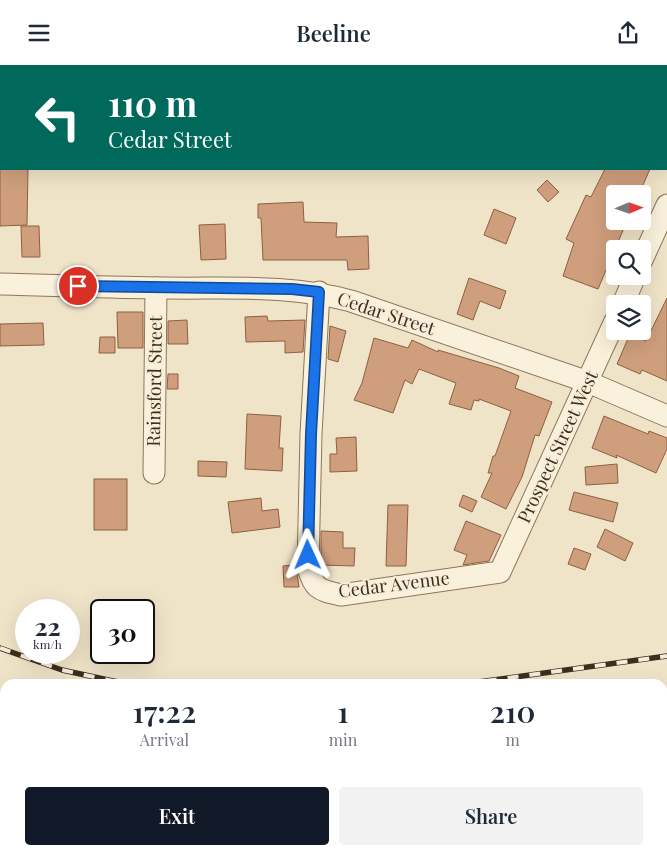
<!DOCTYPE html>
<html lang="en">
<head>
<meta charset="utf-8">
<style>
  :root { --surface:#fff; --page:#f2f2f3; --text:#1f2937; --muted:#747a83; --accent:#111827 }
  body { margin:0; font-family:"Playfair Display",serif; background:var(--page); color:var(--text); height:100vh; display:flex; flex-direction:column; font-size:19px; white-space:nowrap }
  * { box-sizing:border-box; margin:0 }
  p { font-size:16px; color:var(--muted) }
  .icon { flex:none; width:28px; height:28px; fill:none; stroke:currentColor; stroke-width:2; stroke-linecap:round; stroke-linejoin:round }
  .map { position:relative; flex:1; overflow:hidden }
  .details { position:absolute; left:0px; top:614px; width:668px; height:176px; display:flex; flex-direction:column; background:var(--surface); border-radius:15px 15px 0 0; box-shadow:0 5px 20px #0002 }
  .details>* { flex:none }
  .hud { position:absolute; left:0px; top:0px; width:668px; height:105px; box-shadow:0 5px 20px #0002; background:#00695c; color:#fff; overflow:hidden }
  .needle { width:32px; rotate:88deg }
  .buttons { position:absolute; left:606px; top:120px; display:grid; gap:10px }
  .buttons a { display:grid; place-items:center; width:45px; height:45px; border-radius:5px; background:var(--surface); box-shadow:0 5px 20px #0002; font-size:25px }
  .speed { position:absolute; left:15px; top:534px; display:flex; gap:10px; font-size:25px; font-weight:700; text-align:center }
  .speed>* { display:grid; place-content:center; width:65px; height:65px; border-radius:50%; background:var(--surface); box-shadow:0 5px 20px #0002; line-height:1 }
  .speed small { font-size:12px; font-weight:400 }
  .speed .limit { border:2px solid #111; border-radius:8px; background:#fff; color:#111 }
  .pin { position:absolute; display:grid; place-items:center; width:42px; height:42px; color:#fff; margin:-21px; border:2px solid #fff; border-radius:50%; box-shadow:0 1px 5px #0007 }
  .me { position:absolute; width:55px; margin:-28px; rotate:359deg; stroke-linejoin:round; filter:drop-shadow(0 0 4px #0008) }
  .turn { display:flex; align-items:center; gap:18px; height:105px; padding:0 25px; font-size:22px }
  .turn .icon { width:65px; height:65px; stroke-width:2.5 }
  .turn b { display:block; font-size:35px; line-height:42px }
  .eta { display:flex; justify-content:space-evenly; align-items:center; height:85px; text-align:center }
  .eta b { font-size:30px; font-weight:600; line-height:35px }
  .action { display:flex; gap:10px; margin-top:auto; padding:10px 25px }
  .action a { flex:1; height:58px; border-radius:5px; background:var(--accent); color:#fff; font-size:20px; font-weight:600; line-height:58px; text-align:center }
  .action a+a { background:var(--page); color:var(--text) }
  header { display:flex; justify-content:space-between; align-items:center; height:65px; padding:0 25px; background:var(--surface); font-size:22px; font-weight:600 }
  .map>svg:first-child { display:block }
</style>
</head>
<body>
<header><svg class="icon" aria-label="menu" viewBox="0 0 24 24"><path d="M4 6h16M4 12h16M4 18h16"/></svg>Beeline<svg class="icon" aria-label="share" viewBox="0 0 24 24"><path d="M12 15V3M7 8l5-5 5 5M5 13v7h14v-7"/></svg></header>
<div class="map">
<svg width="667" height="789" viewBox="0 0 667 789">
  <rect width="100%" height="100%" fill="#f0e4c8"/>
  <g fill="#cf9f7d" stroke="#8d5f41">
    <path d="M0 104H28L27 160 0 161Z"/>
    <path d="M605 104H650L639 129H615V156H627L598 224 563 211 574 178 566 174 586 130 591 132Z"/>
    <path d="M547 115 559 127 548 137 537 125Z"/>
    <path d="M303 137 304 157 337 158 336 172 368 171 369 204 348 205 347 195H263L261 153H258V139Z"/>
    <path d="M494 144 516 153 506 179 484 170Z"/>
    <path d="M225 159 226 194 201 195 199 160Z"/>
    <path d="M21 161H39L40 192H22Z"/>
    <path d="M469 213 506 226 500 244 480 236 473 255 457 249Z"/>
    <path d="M667 233V316L642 305 640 309 617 299 630 269 646 276Z"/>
    <path d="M117 247H143V283H118Z"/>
    <path d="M267 251 268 256 305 255 303 287 285 288V276L246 277 245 252Z"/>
    <path d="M187 255 188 279H168V256Z"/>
    <path d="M43 258 44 280 0 281V259Z"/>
    <path d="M330 261 346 266 338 297 328 294Z"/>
    <path d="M100 272H115V288H99Z"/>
    <path d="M374 273 408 283 412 275 438 287V285L499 303 519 311 515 323 552 337 539 371 535 370 522 412 506 444 481 432 492 408H488L493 391H495L511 346 479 334V336L474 335 471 345 449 339 456 318 419 304 412 319 405 315 393 348 354 335 362 318Z"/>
    <path d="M168 309H178V324H167Z"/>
    <path d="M247 349 281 351 279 383H283L282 406 245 404Z"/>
    <path d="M604 351 648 369 649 366 667 373V384L656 408 616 390 617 393 592 383Z"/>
    <path d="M356 372 357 406 330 407V389H337L336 373Z"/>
    <path d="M198 396 227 397 226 412 198 411Z"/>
    <path d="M617 399 618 418 586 420 585 402Z"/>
    <rect x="94" y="414" width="33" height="51"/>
    <path d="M574 427 618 438 613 457 569 445Z"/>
    <path d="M463 430 477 436 472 447 459 441Z"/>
    <path d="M261 433 262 446 278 444 280 462 232 468 228 437Z"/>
    <path d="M388 440H408L406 501H386Z"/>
    <path d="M466 456 501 470 489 496 463 500 467 490 454 485Z"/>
    <path d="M605 464 633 478 625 496 597 482Z"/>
    <path d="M321 466 343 467V483H355L354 501 321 500Z"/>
    <path d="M574 483 591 489 585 505 568 499Z"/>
    <path d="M296 500 299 522H284L283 501Z"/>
  </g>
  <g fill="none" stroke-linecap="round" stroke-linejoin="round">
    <defs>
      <g id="minor">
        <path d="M642 195 667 140"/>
        <path d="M0 219C55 220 110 223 165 223 227 224 290 219 351 236L588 317 667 351"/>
        <path d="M319 227 311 369 308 502C314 525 319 525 341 530L500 507 615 256"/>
        <path d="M623 239 635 211"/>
        <path d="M154 408 156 223"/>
        <path d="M0 747 2 748"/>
      </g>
    </defs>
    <use href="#minor" stroke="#8d765c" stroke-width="23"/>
    <use href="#minor" stroke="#faf1dc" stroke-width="21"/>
    <defs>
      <g id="rail">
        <path d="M0 583 62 605 127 619"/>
        <path d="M464 619 667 591"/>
      </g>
    </defs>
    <use href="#rail" stroke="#3d2e20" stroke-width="5.5"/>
    <use href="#rail" stroke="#f7eed8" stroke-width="4" stroke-dasharray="11" stroke-linecap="butt"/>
  </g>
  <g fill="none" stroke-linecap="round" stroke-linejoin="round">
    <defs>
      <path id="route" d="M78 221 292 224 319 227 311 369 308 490"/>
    </defs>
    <use href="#route" stroke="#114b97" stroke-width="12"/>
    <use href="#route" stroke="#1a73e8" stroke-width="9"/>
  </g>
  <g text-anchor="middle" stroke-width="4" stroke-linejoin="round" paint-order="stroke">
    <g font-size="18" fill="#3d2e20" stroke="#f7eed8">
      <text transform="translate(386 249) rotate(18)" y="6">Cedar Street</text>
      <text transform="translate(155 316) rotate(-89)" y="6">Rainsford Street</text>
      <text transform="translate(558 382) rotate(-65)" y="6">Prospect Street West</text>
      <text transform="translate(394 520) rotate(-7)" y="6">Cedar Avenue</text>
    </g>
  </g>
</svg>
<div class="buttons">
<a><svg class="needle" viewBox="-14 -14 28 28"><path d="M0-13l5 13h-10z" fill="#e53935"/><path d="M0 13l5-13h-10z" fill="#747a83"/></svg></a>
<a><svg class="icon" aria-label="search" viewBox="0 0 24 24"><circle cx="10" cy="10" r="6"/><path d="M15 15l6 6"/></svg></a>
<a><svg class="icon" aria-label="layers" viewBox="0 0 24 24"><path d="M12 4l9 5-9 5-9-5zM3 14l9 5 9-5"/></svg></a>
</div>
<div class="speed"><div>22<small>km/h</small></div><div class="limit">30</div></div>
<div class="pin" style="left:78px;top:221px;background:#d93025"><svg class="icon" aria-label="arrive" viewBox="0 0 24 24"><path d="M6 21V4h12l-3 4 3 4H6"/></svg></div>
<svg class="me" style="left:308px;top:490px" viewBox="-20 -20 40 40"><path d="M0-17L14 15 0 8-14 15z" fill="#1a73e8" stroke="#fff" stroke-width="4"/></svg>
<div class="hud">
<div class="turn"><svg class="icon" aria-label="left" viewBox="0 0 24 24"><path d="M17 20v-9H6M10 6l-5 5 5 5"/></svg><div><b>110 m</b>Cedar Street</div></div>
</div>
<section class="details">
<div class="eta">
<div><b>17:22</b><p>Arrival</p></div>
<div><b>1</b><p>min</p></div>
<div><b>210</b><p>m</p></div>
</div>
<div class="action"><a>Exit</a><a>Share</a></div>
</section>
</div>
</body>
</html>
